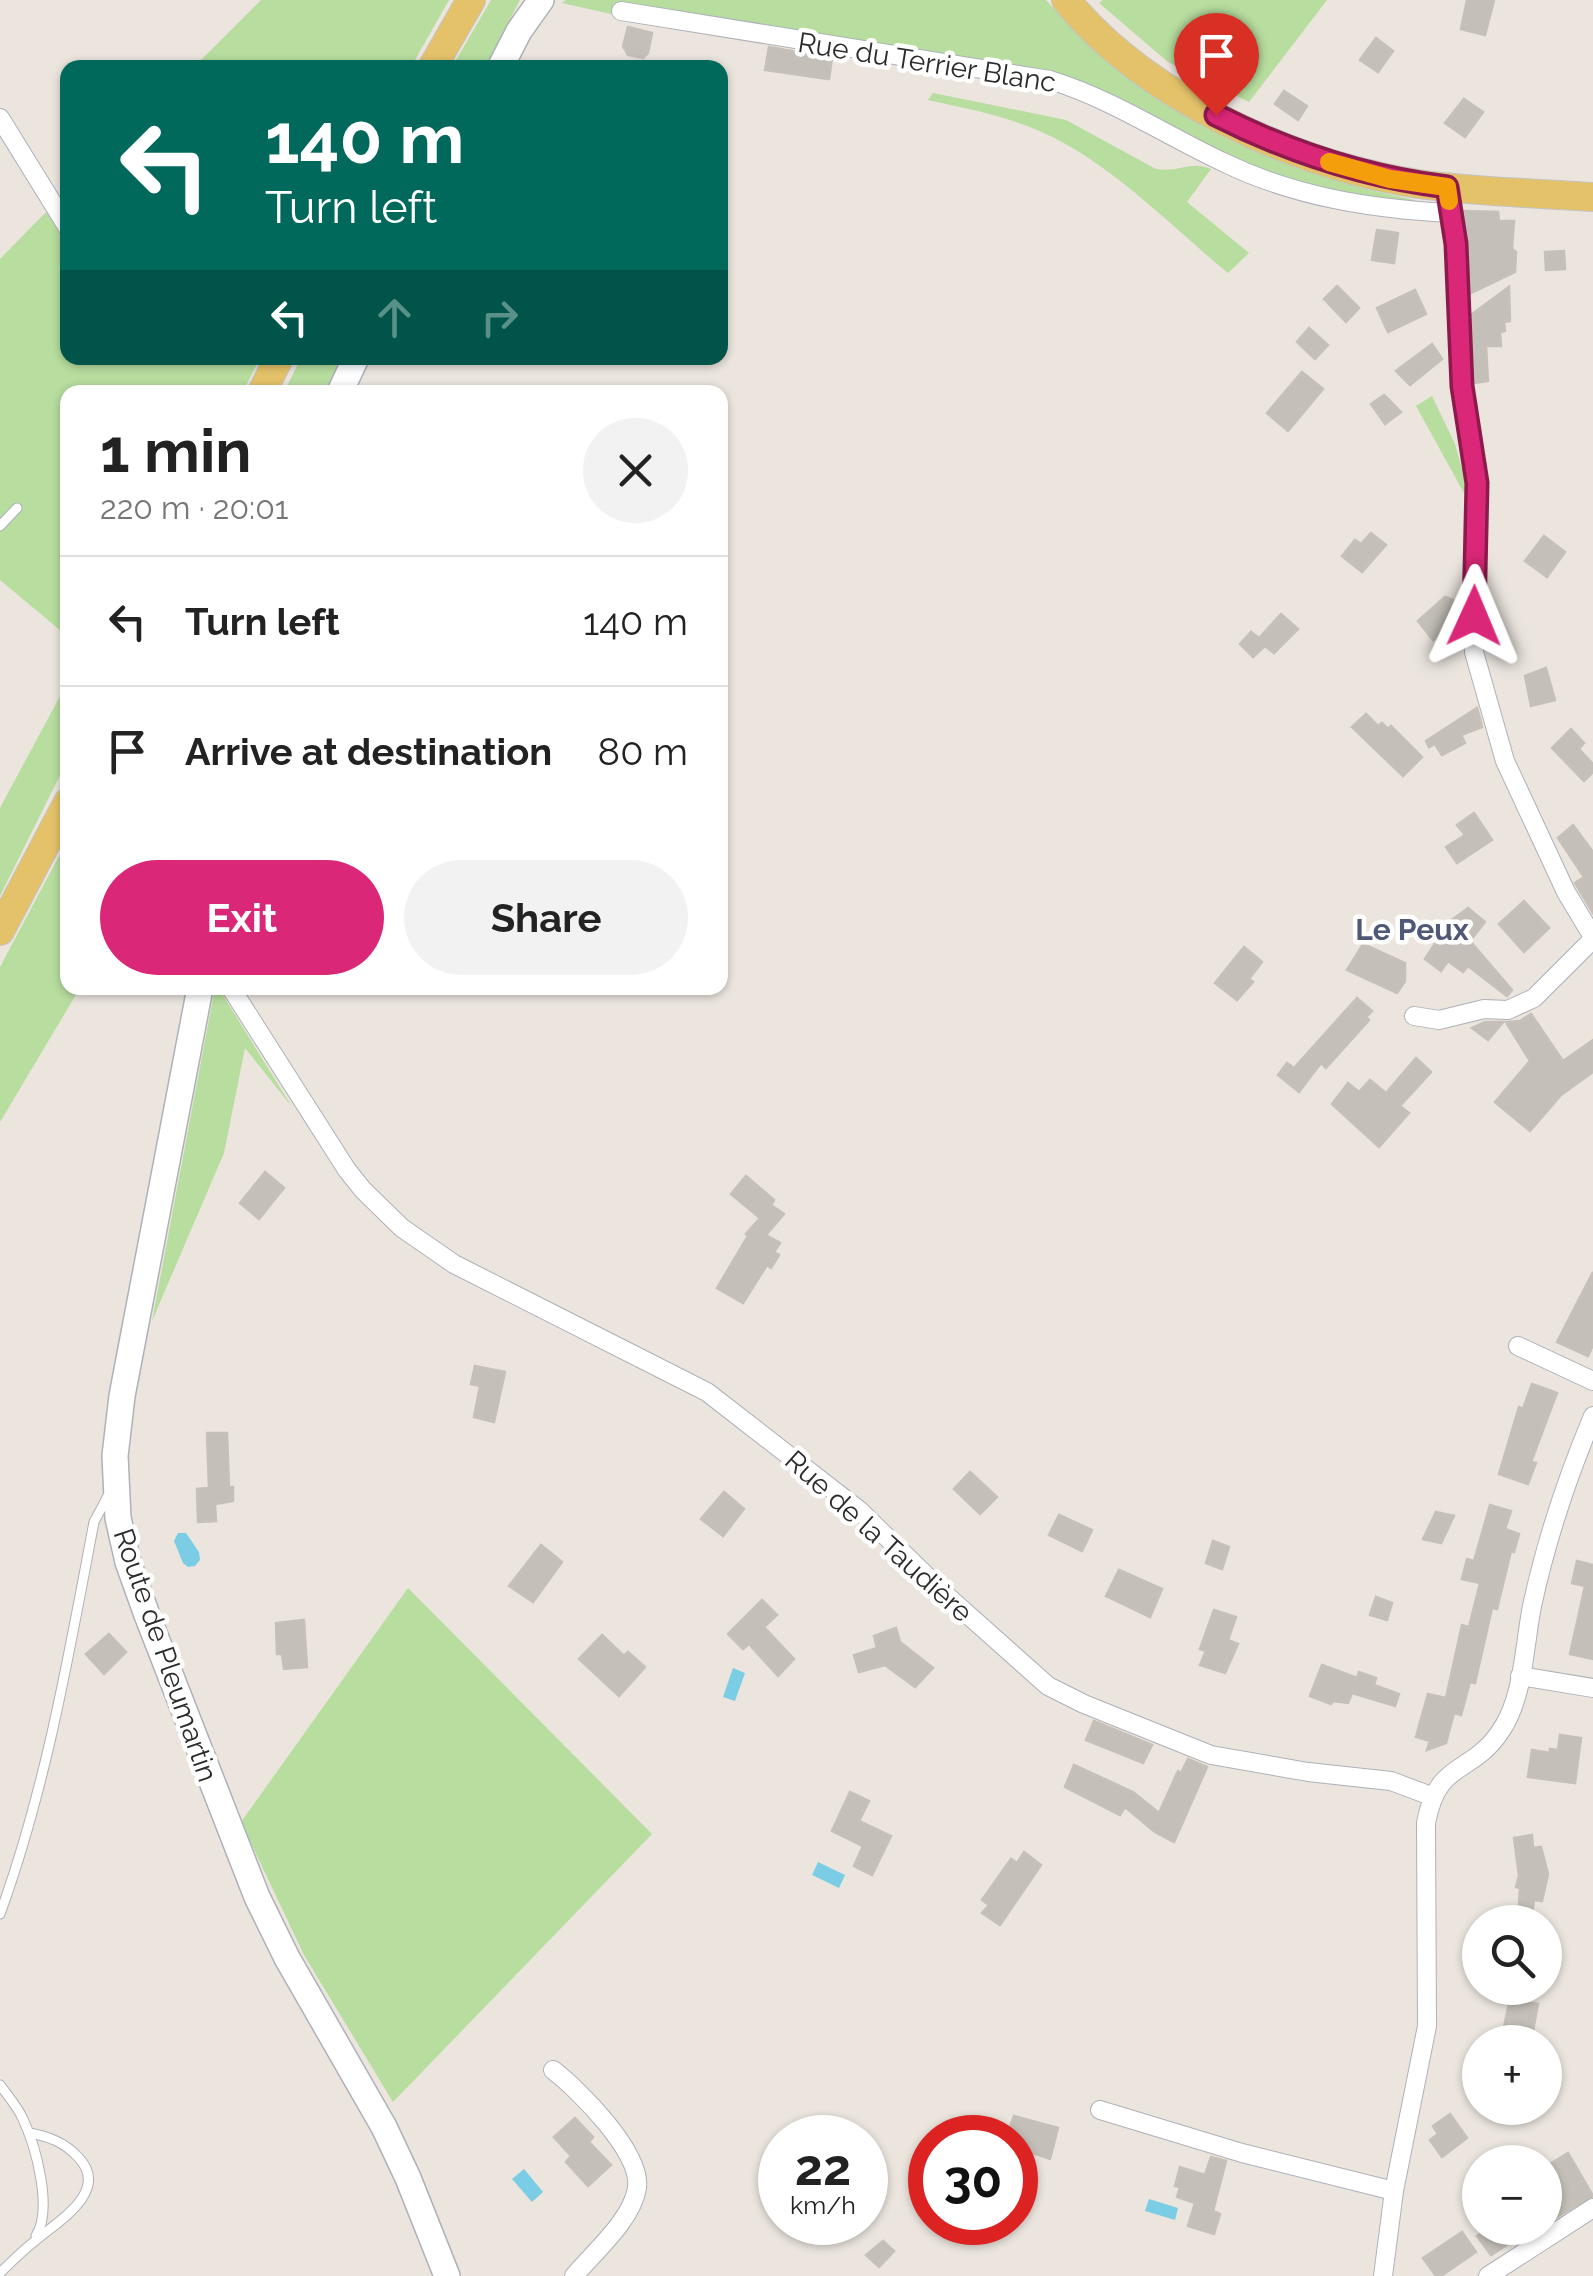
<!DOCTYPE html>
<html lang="en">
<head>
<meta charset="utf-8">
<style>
  :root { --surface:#fff; --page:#f2f2f2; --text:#222; --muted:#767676; --line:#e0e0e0; --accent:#db2777 }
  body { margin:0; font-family:Raleway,sans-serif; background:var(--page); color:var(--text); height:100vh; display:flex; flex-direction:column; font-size:38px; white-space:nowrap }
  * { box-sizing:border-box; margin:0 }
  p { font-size:32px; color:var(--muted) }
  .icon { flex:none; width:55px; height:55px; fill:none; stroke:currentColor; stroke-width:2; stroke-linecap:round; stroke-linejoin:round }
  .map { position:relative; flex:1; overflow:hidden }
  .panel { position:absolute; left:60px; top:385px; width:668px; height:610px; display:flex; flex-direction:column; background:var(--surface); border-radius:20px; box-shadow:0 2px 8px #0004 }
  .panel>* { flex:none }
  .banner { position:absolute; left:60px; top:60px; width:668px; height:305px; border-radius:20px; box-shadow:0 2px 8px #0004; background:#00695c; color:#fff; overflow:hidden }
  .tools { position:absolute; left:1462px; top:1905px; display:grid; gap:20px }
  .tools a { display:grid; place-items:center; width:100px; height:100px; border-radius:50%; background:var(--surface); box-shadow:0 2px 8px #0004; font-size:50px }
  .speed { position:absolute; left:758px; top:2115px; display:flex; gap:20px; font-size:50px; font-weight:700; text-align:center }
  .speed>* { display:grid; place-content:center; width:130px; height:130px; border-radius:50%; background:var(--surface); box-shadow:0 2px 8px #0004; line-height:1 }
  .speed small { font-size:25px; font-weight:400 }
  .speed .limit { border:15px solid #d22; background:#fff; color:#111 }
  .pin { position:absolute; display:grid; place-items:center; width:85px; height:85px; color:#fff; margin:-102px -42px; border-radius:50% 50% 50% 0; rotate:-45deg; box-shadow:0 0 10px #0007 }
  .pin .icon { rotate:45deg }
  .me { position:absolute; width:110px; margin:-55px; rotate:1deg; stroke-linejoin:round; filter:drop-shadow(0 0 8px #0008) }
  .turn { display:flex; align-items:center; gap:35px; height:210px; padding:0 40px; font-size:45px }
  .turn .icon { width:130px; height:130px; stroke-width:2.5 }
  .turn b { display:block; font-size:70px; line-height:85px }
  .lanes { display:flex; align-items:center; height:95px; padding:0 40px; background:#0003; justify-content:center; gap:50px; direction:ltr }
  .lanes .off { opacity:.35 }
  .round { display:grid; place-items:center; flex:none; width:105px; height:105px; border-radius:52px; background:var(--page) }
  .summary { display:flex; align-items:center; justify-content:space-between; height:170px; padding:0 40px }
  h1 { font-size:60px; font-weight:700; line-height:75px }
  .primary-button { display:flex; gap:20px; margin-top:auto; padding:20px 40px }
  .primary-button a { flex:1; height:115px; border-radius:60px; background:var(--accent); color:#fff; font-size:40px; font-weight:700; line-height:115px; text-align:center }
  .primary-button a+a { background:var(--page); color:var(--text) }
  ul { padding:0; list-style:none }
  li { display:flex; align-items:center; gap:30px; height:130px; padding:0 40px; border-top:2px solid var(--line) }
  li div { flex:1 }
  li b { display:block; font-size:38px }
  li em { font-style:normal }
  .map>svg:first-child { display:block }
</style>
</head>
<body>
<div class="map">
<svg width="1593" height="2276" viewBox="0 0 1593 2276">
  <rect width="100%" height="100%" fill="#ebe5de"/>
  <g fill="#b7dd9f">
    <path d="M261 0H449L411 67H194Z"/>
    <path d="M491 0H520L485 67H452Z"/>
    <path d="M566 0H1046C1144 113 1271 171 1415 200V204L1369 199 1289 180 1249 166 1050 73 615 3 611 14 562 3Z"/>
    <path d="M1103 0H1327L1249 102 1168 62 1099 3Z"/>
    <path d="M933 93 1066 120 1156 169C1180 173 1189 160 1211 169L1187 202 1249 253 1228 273C1176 230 1121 174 1062 142 1021 119 974 110 928 100Z"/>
    <path d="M67 197 68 358H260L243 392H68L67 636 0 580V259L43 215Z"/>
    <path d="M301 358H341L325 392H284Z"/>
    <path d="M1432 396 1455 444 1468 490 1464 493 1416 406Z"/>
    <path d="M66 685 67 761 0 896V808Z"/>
    <path d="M67 841 68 988H80L0 1122V967Z"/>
    <path d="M221 992 292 1107 245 1048 224 1153 152 1321 214 993Z"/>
    <path d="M408 1588 652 1834 393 2102 304 1955 241 1822Z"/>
  </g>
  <g fill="#7acde4">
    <path d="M178 1533H186L199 1552 200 1560 195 1566 188 1567 183 1563 174 1541Z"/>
    <path d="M733 1668 745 1673 735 1701 723 1697Z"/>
    <path d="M818 1862 845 1875 839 1888 812 1875Z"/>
    <path d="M524 2169 543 2192 532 2202 512 2179Z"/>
    <path d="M1149 2199 1178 2208 1175 2220 1145 2211Z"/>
  </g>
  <g fill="#c4c0b9" stroke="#c6c0b8" stroke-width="2.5">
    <path d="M1467 0H1494L1485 35 1461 29Z"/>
    <path d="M628 27 652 33 648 53 643 58 628 55 623 46Z"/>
    <path d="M1376 38 1393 51 1378 72 1360 60Z"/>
    <path d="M769 47 832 58 829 79 765 70Z"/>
    <path d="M1284 91 1307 106 1298 120 1275 104Z"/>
    <path d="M1464 99 1483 112 1465 137 1445 123Z"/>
    <path d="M1464 211 1498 212 1499 221H1514L1512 249 1516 252 1515 272 1471 293Z"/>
    <path d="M1377 230 1398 233 1394 263 1372 260Z"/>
    <path d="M1564 251 1565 269 1546 270 1545 252Z"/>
    <path d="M1337 286 1359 308 1346 322 1324 299Z"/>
    <path d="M1509 287 1510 321 1504 322 1505 331 1500 332 1501 346H1486L1488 381 1474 383 1472 314Z"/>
    <path d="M1415 290 1426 314 1388 332 1377 308Z"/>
    <path d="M1309 328 1328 345 1315 359 1297 342Z"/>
    <path d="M1432 344 1442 359 1410 385 1396 371Z"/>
    <path d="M1302 372 1323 389 1288 431 1267 413Z"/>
    <path d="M1384 395 1401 412 1385 424 1371 404Z"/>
    <path d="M1371 533 1386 545 1362 572 1342 556 1355 540 1361 544Z"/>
    <path d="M1544 536 1565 552 1547 577 1525 561Z"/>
    <path d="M1445 597 1461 603 1450 629 1433 640 1418 621Z"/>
    <path d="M1281 614 1298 629 1274 653 1265 646 1253 657 1240 644 1251 632 1259 638Z"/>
    <path d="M1546 668 1555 700 1531 706 1525 676Z"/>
    <path d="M1477 708 1482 727 1461 735 1465 743 1442 755 1435 744 1429 747 1426 741Z"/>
    <path d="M1366 714 1378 726 1382 723 1388 729 1391 726 1422 757 1403 776 1352 727Z"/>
    <path d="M1571 729 1584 743 1579 749 1593 764V772L1584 781 1552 748Z"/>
    <path d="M1474 813 1492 840 1457 863 1446 847 1465 835 1457 825Z"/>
    <path d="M1573 825 1593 852V913L1575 883 1584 877 1558 838Z"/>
    <path d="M1524 901 1549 928 1524 952 1499 924Z"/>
    <path d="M1468 908 1485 922 1470 941 1512 990 1507 996 1468 966 1463 972 1448 961 1441 971 1425 959 1449 922Z"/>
    <path d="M1363 944 1405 963V981L1397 993 1347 970Z"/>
    <path d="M1244 947 1262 962 1249 979 1253 982 1237 1000 1215 983Z"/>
    <path d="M1357 998 1372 1011 1366 1017 1369 1020 1326 1068 1321 1063 1299 1092 1278 1075 1287 1063 1294 1068Z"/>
    <path d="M1531 1014 1563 1061 1593 1040V1072L1561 1095 1530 1131 1495 1102 1530 1061 1506 1022 1520 1021Z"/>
    <path d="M1485 1022H1503L1488 1040 1472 1028Z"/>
    <path d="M1416 1058 1431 1072 1400 1106 1409 1113 1379 1147 1332 1104 1348 1083 1359 1092 1370 1080 1386 1093Z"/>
    <path d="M265 1172 284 1188 259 1219 240 1203Z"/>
    <path d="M746 1176 774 1200 771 1205 784 1214 766 1235 780 1243 774 1252 779 1255 771 1268 767 1265 743 1303 717 1288 748 1236 746 1234 760 1218 731 1194Z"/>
    <path d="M1593 1272V1345L1588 1356 1557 1342Z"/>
    <path d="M475 1366 505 1372 494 1422 474 1417 480 1386 471 1384Z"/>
    <path d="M1532 1384 1557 1393 1531 1462 1536 1463 1528 1484 1499 1474 1519 1407 1523 1409Z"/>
    <path d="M207 1433H227L229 1487H233V1501L215 1504 216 1521 198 1522 197 1489 209 1488Z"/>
    <path d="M970 1472 997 1497 980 1514 954 1489Z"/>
    <path d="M724 1492 744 1509 723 1536 701 1519Z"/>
    <path d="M1490 1505 1511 1511 1505 1529 1519 1534 1514 1552 1511 1551 1497 1609 1492 1608 1475 1683 1470 1682 1461 1715 1454 1713 1446 1743 1427 1750 1430 1741 1416 1737 1428 1694 1446 1698 1462 1625 1469 1627 1480 1583 1462 1579 1467 1559 1474 1561Z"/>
    <path d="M1436 1512 1454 1516 1441 1543 1423 1539Z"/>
    <path d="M1059 1515 1092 1530 1082 1551 1049 1535Z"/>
    <path d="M1213 1541 1229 1547 1222 1569 1206 1563Z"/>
    <path d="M541 1545 562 1562 533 1602 509 1586Z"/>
    <path d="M1577 1561 1593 1565V1659L1570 1654 1585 1586 1572 1583Z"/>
    <path d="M1119 1570 1162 1589 1150 1617 1106 1596Z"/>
    <path d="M1376 1597 1392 1603 1387 1620 1370 1615Z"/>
    <path d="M762 1600 777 1615 764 1627 794 1659 778 1676 749 1644 743 1649 728 1634Z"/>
    <path d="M1214 1610 1236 1617 1228 1640 1238 1644 1225 1673 1200 1665 1206 1651 1200 1649Z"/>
    <path d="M304 1620 307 1667 284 1669 282 1654H277L276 1623Z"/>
    <path d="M896 1628 900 1642 933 1668 915 1687 885 1665 859 1672 854 1655 877 1648 874 1636Z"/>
    <path d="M109 1634 126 1652 104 1674 86 1654Z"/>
    <path d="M602 1635 624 1656 628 1652 645 1667 619 1696 579 1659Z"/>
    <path d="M1322 1665 1357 1678 1359 1672 1376 1678 1374 1685 1399 1694 1395 1706 1352 1693 1348 1703 1333 1701 1331 1704 1310 1696Z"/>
    <path d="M1094 1721 1152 1745 1143 1763 1086 1740Z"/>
    <path d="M1560 1735 1581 1738 1575 1783 1528 1777 1532 1750 1550 1753V1749L1558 1750Z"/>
    <path d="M1188 1759 1207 1767 1174 1842 1155 1832 1125 1807 1120 1815 1065 1787 1074 1765 1133 1792 1159 1813 1178 1771 1181 1773Z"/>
    <path d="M850 1792 869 1801 859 1821 891 1836 872 1875 854 1866 863 1846 832 1831Z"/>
    <path d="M1532 1835 1533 1848 1541 1847 1548 1874 1542 1901 1534 1900 1531 1922H1518L1520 1888 1516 1887 1519 1875 1514 1838Z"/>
    <path d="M1024 1852 1041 1865 1000 1925 982 1913 989 1905 982 1900 1011 1859 1017 1863Z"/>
    <path d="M1510 1999 1538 2004 1531 2041 1502 2036Z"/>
    <path d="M1450 2114 1467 2138 1442 2157 1430 2140 1438 2134 1433 2126Z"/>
    <path d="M1014 2116 1058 2128 1050 2159 1015 2147V2138H1006Z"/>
    <path d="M575 2118 593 2137 589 2142 611 2165 588 2186 566 2162 571 2156 554 2137Z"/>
    <path d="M1568 2153 1593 2196 1551 2220 1545 2212V2167Z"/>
    <path d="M1211 2157 1226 2161 1213 2211 1220 2214 1214 2234 1188 2226 1195 2203 1177 2197 1180 2187 1175 2186 1180 2167 1205 2175Z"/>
    <path d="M1489 2228H1533L1491 2255 1477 2236Z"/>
    <path d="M1462 2232 1476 2252 1441 2276H1436L1423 2258Z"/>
    <path d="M883 2241 894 2251 879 2267 866 2255Z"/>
  </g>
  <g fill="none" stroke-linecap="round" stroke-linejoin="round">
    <defs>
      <g id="service">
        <path d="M0 526 17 508"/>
        <path d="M0 1914C46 1788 69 1653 94 1522L110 1492"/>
        <path d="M0 2085C8 2096 17 2106 23 2119 36 2147 53 2209 36 2236"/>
        <path d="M0 2273C11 2262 22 2251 35 2241 58 2221 111 2191 78 2157 64 2142 48 2136 29 2133"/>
      </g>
      <g id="minor">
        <path d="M621 11 1050 80C1112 99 1167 136 1225 163 1295 197 1373 209 1450 213"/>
        <path d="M0 118 68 228"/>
        <path d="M1449 203 1456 243 1462 386 1477 483 1474 652 1505 761 1566 892 1593 937"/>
        <path d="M231 988 347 1170 363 1190 402 1228 454 1264 707 1392 859 1510 947 1596 1048 1686 1084 1704 1211 1755 1308 1772 1391 1781 1431 1796"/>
        <path d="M1414 1016 1439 1020 1484 1009 1508 1010 1534 998 1593 939"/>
        <path d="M1518 1346 1593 1381"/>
        <path d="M1520 1676 1593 1688"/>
        <path d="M553 2070C579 2090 642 2153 637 2188 632 2220 594 2252 574 2276"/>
        <path d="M1100 2110 1242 2153 1394 2191"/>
        <path d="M1383 2276 1394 2191 1427 2026 1426 1823C1438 1759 1470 1776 1500 1732 1524 1698 1524 1646 1532 1606 1546 1541 1567 1478 1593 1416"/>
        <path d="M1488 2276 1593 2208"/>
      </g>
      <g id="secondary">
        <path d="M500 68 519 31 541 0"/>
        <path d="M340 392 356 358"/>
        <path d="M200 988 122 1396 115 1456 118 1518 128 1562 147 1615 257 1897 287 1958 384 2127 408 2178 447 2276"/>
      </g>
      <g id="primary">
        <path d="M1066 0C1146 98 1295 165 1418 184 1476 192 1535 193 1593 197"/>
        <path d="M432 68 471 0"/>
        <path d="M262 392 279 358"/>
        <path d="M0 931 68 802"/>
      </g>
    </defs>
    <use href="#service" stroke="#aeb1ba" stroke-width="11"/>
    <use href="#minor" stroke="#aeb1ba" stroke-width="20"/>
    <use href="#secondary" stroke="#aeb1ba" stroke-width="28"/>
    <use href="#primary" stroke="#c4c4c4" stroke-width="30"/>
    <use href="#service" stroke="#fff" stroke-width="9"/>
    <use href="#minor" stroke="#fff" stroke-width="18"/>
    <use href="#secondary" stroke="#fff" stroke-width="25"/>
    <use href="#primary" stroke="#e4c26a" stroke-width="28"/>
  </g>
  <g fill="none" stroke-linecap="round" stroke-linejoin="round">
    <defs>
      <path id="route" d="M1216 115C1289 152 1365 177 1447 187L1456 244 1462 386 1477 483 1474 616"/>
    </defs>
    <use href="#route" stroke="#8e194d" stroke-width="25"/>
    <use href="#route" stroke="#db2777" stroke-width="18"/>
    <path stroke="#f59e0b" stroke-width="18" d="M1329 162 1390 179 1447 187 1449 201"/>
  </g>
  <g text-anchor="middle" stroke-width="9" stroke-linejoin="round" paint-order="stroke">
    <g font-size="28" fill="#2b2b2b" stroke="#fff">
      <text transform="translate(927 62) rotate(9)" y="10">Rue du Terrier Blanc</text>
      <text transform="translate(879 1536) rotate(42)" y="10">Rue de la Taudière</text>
      <text transform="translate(166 1655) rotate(71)" y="10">Route de Pleumartin</text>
    </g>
    <g font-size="30" font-weight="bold" fill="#4f5877" stroke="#fff">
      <text x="1412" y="940">Le Peux</text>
    </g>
  </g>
</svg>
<div class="tools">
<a><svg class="icon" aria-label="search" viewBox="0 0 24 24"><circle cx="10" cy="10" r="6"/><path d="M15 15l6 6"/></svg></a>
<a>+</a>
<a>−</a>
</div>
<div class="speed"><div>22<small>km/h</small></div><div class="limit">30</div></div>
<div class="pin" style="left:1216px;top:115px;background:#d93025"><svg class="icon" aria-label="arrive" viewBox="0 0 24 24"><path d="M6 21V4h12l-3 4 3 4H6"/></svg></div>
<svg class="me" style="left:1474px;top:616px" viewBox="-20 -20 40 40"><path d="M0-17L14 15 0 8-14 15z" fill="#db2777" stroke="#fff" stroke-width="4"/></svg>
<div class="banner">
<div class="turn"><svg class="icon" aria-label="left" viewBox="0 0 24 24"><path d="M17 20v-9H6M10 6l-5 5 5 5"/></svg><div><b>140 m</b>Turn left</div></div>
<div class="lanes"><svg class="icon" aria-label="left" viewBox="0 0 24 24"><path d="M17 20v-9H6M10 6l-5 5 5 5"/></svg><svg class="icon off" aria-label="ahead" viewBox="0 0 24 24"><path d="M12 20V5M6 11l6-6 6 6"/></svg><svg class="icon off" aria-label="right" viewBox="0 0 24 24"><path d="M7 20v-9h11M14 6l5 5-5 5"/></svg></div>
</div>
<section class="panel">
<div class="summary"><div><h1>1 min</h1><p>220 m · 20:01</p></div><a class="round"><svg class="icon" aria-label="close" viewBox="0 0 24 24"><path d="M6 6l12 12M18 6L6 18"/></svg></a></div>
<ul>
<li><svg class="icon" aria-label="left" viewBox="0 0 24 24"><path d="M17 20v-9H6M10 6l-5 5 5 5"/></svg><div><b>Turn left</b></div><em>140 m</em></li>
<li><svg class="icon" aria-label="arrive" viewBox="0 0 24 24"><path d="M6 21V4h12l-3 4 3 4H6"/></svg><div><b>Arrive at destination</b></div><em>80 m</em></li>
</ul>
<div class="primary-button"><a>Exit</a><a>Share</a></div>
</section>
</div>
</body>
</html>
